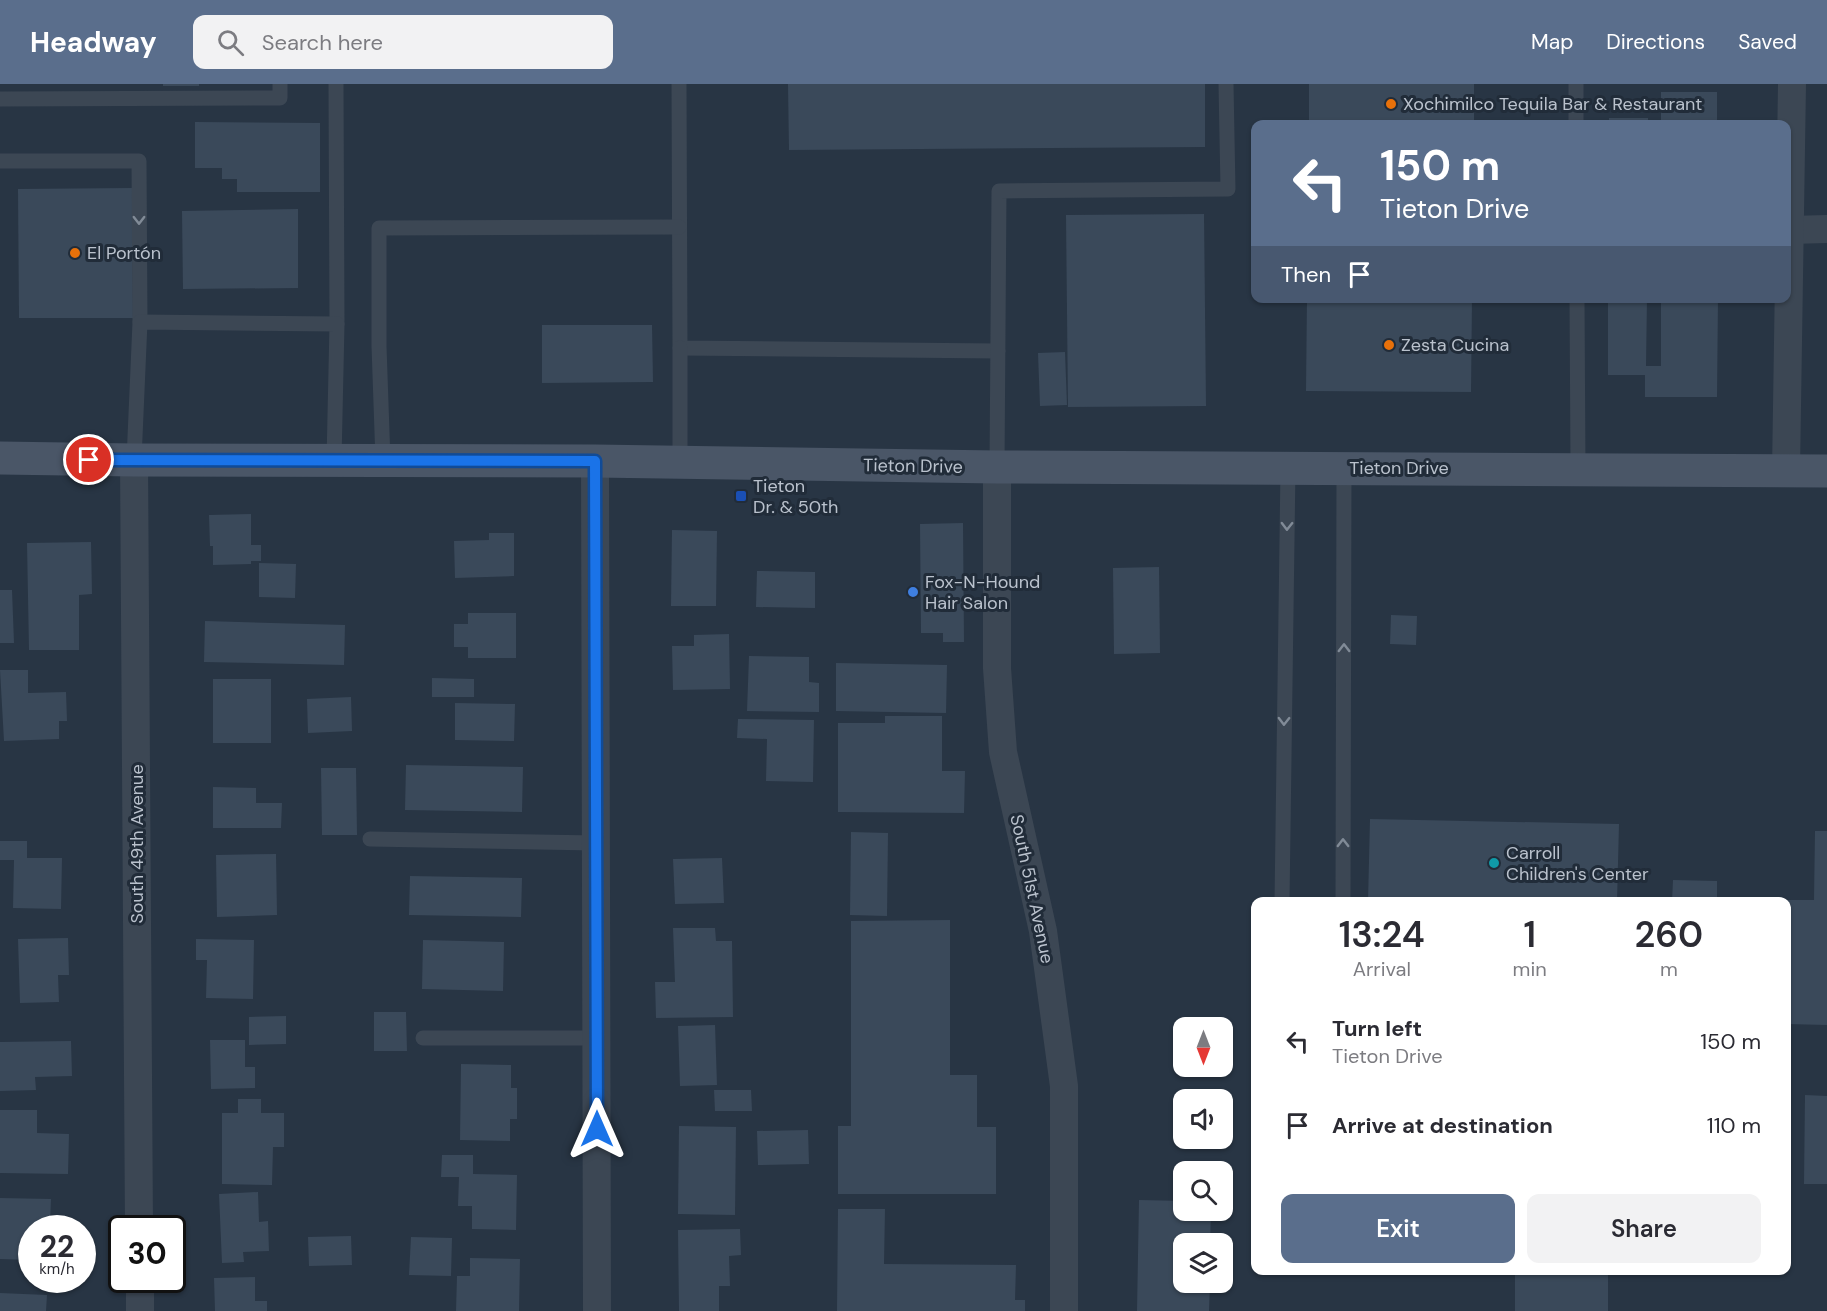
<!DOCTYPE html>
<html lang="en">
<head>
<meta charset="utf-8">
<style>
  :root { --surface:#fff; --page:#f2f2f3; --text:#2b2b33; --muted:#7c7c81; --accent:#5a6e8c }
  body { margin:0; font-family:"DM Sans",sans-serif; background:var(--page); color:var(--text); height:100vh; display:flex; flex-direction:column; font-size:22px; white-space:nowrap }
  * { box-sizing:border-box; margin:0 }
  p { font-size:20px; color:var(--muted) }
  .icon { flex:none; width:33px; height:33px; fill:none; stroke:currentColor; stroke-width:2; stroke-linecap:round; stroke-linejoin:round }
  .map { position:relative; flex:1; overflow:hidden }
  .sheet { position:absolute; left:1251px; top:813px; width:540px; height:378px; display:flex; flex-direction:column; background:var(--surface); border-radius:12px; box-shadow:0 2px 4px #0004 }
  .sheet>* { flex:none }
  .guide { position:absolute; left:1251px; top:36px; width:540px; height:183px; border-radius:12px; box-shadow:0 2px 4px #0004; background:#5a6e8c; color:#fff; overflow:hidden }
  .needle { width:39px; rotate:180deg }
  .buttons { position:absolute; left:1173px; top:933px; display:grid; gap:12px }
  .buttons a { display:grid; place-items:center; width:60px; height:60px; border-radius:12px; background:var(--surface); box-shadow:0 2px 4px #0004; font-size:30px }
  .speed { position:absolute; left:18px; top:1131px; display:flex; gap:12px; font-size:30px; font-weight:700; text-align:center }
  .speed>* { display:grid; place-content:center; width:78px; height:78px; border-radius:50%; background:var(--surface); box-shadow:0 2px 4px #0004; line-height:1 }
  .speed small { font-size:15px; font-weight:400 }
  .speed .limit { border:3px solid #111; border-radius:9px; background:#fff; color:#111 }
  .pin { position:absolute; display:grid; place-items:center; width:51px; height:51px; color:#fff; margin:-26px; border:3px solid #fff; border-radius:50%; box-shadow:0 2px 6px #0007 }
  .me { position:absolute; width:66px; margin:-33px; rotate:0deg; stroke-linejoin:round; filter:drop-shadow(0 0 4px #0008) }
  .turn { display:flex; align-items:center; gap:21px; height:126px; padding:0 30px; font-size:27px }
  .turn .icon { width:78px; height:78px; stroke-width:2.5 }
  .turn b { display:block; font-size:42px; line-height:51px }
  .then { display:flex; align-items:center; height:57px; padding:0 30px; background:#0003; gap:12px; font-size:22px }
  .eta { display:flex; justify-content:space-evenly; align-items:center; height:102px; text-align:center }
  .eta b { font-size:36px; font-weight:600; line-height:42px }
  .button { display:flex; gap:12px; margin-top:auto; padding:12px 30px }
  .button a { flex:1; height:69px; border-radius:12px; background:var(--accent); color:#fff; font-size:24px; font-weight:600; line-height:69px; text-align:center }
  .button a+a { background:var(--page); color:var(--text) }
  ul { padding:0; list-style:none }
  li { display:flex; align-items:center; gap:18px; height:84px; padding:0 30px }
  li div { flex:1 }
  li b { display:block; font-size:22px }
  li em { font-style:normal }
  header { display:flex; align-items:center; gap:36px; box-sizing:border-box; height:84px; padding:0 30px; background:var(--accent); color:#fff }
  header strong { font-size:28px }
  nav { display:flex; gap:33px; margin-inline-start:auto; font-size:21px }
  .search { width:420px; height:54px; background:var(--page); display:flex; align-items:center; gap:15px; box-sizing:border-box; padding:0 21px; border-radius:12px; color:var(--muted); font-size:22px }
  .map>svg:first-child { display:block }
</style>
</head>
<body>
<header>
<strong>Headway</strong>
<div class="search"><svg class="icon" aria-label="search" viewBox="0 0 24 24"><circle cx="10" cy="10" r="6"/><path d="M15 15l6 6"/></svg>Search here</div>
<nav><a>Map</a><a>Directions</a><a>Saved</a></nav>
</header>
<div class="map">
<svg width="1827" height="1227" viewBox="0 0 1827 1227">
  <rect width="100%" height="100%" fill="#283544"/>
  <g fill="#3a495a">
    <rect x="163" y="0" width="36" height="2"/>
    <path d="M788 0H1205V63L789 66Z"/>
    <rect x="1309" y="0" width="165" height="40"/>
    <rect x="1661" y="8" width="56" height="32"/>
    <rect x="1609" y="34" width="39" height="6"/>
    <path d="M195 38 320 39V108H237V95H222V84H195Z"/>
    <path d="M132 104 133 234H19L18 105Z"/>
    <path d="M298 125V204L183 205 182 127Z"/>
    <path d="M1204 130 1206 322 1068 323 1066 131Z"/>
    <path d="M1307 214H1472L1471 308 1306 307Z"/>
    <path d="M1608 214H1647L1646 282H1661V214H1718L1717 313H1645V291H1608Z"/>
    <path d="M542 241H652L653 298 542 299Z"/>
    <path d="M1065 268 1067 321 1040 322 1038 269Z"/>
    <path d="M251 430V461H261V477H251V480L213 481V462H210L209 431Z"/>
    <path d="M963 439 964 558H943V549H921L920 440Z"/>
    <path d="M672 446 717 447 716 522H671Z"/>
    <path d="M489 449H514V492L455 494 454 457 489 456Z"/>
    <path d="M91 458 92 510 79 511V566H29L27 459Z"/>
    <path d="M259 479 296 480 295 514 259 513Z"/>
    <path d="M1159 483 1160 569 1114 570 1113 484Z"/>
    <path d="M757 487 815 488V524L756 523Z"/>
    <path d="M0 506H12L14 559H0Z"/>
    <path d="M468 529H516V574H468V563H454V540H468Z"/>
    <path d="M1391 531 1417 532 1416 561 1390 560Z"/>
    <path d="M205 537 345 541 344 581 204 578Z"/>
    <path d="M729 550 730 605 673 606 672 562H694V551Z"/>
    <path d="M749 572 809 573V598L819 599V628L747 627Z"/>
    <path d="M836 579 947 581 946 629 836 627Z"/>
    <path d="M0 586H28V609L66 608 67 637H59V655L4 657Z"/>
    <path d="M432 594 474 595V613H432Z"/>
    <rect x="213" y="595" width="58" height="64"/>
    <path d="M351 613 352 647 308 649 307 615Z"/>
    <path d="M455 619 515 620 514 657 455 656Z"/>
    <path d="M885 632H942V687H965L964 729 838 728V639H885Z"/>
    <path d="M738 635 814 636 813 698 766 697 767 655 737 654Z"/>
    <path d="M406 681 523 683 522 728 405 726Z"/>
    <path d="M321 684H356L357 751H322Z"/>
    <path d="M213 703 256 704V719H282L281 744H213Z"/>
    <path d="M1370 735 1619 740 1617 818H1368Z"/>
    <path d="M1815 747H1827V941L1786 940V816H1814Z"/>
    <path d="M851 748 888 749 887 832 850 831Z"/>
    <path d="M0 757H27V774H62L61 825 13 824 14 776H0Z"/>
    <path d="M276 770 277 831 217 833 216 771Z"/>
    <path d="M722 774 724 819 675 820 673 775Z"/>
    <path d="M410 792 522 794 521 833 409 831Z"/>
    <path d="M1673 796 1717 797V814L1777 816V818H1672Z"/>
    <path d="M950 836V991H977V1043H996V1110H838V1042H851V837Z"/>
    <path d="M673 844H715L716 857H732L733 933 656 934 655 898H675Z"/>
    <path d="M68 854 69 891H58L59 918 20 919 18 855Z"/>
    <path d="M196 855 254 856 253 915 206 914 207 876H196Z"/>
    <path d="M423 856 504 858 503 907 422 905Z"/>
    <path d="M374 928H406L407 967H374Z"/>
    <path d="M286 932V960L249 961V933Z"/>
    <path d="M715 941 717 1001 680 1002 678 942Z"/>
    <path d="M210 956H245V983H255V1004L211 1005Z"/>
    <path d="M71 957 72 992 35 993 36 1006 0 1007V958Z"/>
    <path d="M461 980 511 981V1004H517V1035H510V1057L460 1056Z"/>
    <path d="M714 1006H751L752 1027H715Z"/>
    <path d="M1805 1011 1827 1012V1100H1804Z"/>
    <path d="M238 1015H261V1029H284V1063H273L272 1101 222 1100V1029H238Z"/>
    <path d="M0 1026H37V1049L69 1050 68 1090 0 1089Z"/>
    <path d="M679 1042 736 1043 735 1131 678 1130Z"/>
    <path d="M808 1046 809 1080 758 1081 757 1047Z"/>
    <path d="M442 1071H473V1090L517 1091 516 1146 472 1145V1122H458L459 1093H441Z"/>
    <path d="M258 1108 259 1138 268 1137 269 1167 243 1168 244 1178 222 1179 219 1110Z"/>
    <path d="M0 1114 51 1115 50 1139 70 1140V1144H32V1176L0 1175Z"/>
    <path d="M1139 1116 1184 1117V1126H1211L1210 1160H1184V1198H1210L1209 1227H1137Z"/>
    <path d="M838 1125H885L884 1180 1016 1181 1015 1216H1025V1227H837Z"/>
    <path d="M740 1145 741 1171 729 1172 730 1202H719V1227H679L678 1146Z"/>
    <path d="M351 1152 352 1181 309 1182 308 1153Z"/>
    <path d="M411 1153 452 1154 451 1192 409 1191Z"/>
    <path d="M470 1174 520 1175 519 1227H456L457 1192H470Z"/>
    <rect x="1515" y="1186" width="93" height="41"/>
    <path d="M255 1193V1217H267V1227H215L214 1194Z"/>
    <path d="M0 1209 47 1211 46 1227H0Z"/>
  </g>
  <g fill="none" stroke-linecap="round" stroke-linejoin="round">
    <g stroke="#3c4754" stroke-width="15">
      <path d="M336 0 337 240"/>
      <path d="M679 0 680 264 998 267"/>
      <path d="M1576 0V40"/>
      <path d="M0 15 280 14V0"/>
      <path d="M0 77H139L140 238"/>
      <path d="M1577 214 1578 385"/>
      <path d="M680 264V378"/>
      <path d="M134 376 140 238 337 240 334 377"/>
      <path d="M383 377 379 262V144L679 143"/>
      <path d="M997 383 999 107 1228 105 1226 0"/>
      <path d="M370 755 596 759"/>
      <path d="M1282 818 1288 383"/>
      <path d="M1343 818 1344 383"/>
      <path d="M423 954H596"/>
    </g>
    <g stroke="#3c4754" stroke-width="28">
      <path d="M1790 146 1827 145"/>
      <path d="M134 376 139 1144"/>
      <path d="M595 377 597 1227"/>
      <path d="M997 383V584L1003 668 1043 847 1064 1002V1227"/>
      <path d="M1786 387 1792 0"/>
      <path d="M140 1196V1227"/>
    </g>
    <path stroke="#4a5667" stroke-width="33" d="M0 374 134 376 595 377 997 383 1827 387"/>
  </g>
  <defs><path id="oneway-chevron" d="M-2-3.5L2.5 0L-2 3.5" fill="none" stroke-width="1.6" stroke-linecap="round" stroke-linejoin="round" transform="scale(1.5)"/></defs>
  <g stroke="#818b97">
    <use href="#oneway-chevron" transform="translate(139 136) rotate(90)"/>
    <use href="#oneway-chevron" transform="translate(1287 442) rotate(91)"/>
    <use href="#oneway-chevron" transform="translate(1344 564) rotate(-90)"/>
    <use href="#oneway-chevron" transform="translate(1284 637) rotate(91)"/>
    <use href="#oneway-chevron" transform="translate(1343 759) rotate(-90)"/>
  </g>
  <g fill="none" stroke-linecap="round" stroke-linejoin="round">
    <defs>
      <path id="route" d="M89 376 595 377 597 1045"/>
    </defs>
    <use href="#route" stroke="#114b97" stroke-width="15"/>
    <use href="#route" stroke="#1a73e8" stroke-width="10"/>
  </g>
  <g fill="#e8710a" stroke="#212c39" stroke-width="2">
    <circle cx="1391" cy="20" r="6"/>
    <circle cx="75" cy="169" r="6"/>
    <circle cx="1389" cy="261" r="6"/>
  </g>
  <rect fill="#1a4fb4" stroke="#212c39" stroke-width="2" x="735" y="406" width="12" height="12" rx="3"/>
  <circle fill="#3f7fe0" stroke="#212c39" stroke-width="2" cx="913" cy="508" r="6"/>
  <circle fill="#0f9aa8" stroke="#212c39" stroke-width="2" cx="1494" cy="779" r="6"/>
  <g text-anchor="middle" stroke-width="6" stroke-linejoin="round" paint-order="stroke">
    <g font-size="18" fill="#bac2cd" stroke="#212c39" text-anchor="start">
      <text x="1403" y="26">Xochimilco Tequila Bar &amp; Restaurant</text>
      <text x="87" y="175">El Portón</text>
      <text x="1401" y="267">Zesta Cucina</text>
      <text x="753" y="408">Tieton<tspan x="753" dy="21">Dr. &amp; 50th</tspan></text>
      <text x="925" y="504">Fox-N-Hound<tspan x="925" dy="21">Hair Salon</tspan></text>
      <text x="1506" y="775">Carroll<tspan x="1506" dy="21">Children's Center</tspan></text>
    </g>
    <g font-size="18" fill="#bac2cd" stroke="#212c39">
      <text transform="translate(913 382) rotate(1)" y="6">Tieton Drive</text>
      <text x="1399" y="390">Tieton Drive</text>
      <text transform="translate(137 760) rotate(-90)" y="6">South 49th Avenue</text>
      <text transform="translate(1032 805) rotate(78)" y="6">South 51st Avenue</text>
    </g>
  </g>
</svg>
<div class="buttons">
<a><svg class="needle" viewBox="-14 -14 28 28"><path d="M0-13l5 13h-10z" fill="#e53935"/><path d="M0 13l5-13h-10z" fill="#7c7c81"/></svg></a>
<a><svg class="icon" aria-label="sound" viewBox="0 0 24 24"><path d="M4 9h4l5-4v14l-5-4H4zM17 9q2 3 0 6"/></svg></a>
<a><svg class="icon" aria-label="search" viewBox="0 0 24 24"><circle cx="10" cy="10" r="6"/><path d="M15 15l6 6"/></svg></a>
<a><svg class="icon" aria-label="layers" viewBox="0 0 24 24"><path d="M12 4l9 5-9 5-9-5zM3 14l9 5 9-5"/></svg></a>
</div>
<div class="speed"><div>22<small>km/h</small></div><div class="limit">30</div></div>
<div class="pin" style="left:89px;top:376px;background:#d93025"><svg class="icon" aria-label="arrive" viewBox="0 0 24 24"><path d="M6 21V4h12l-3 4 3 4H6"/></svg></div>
<svg class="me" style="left:597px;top:1045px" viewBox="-20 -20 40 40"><path d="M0-17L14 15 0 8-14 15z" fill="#1a73e8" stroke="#fff" stroke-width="4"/></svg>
<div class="guide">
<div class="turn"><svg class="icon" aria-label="left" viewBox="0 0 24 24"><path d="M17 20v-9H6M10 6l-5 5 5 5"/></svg><div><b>150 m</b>Tieton Drive</div></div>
<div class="then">Then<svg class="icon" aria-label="arrive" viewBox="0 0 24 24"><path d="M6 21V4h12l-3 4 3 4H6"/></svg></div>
</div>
<section class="sheet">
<div class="eta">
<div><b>13:24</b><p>Arrival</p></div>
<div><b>1</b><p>min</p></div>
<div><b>260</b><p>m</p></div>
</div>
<ul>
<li><svg class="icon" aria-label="left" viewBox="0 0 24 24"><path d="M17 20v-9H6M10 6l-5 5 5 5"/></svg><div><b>Turn left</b><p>Tieton Drive</p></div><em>150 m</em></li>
<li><svg class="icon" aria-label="arrive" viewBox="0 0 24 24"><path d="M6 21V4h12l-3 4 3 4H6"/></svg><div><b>Arrive at destination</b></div><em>110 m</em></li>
</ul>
<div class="button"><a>Exit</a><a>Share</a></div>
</section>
</div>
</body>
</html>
